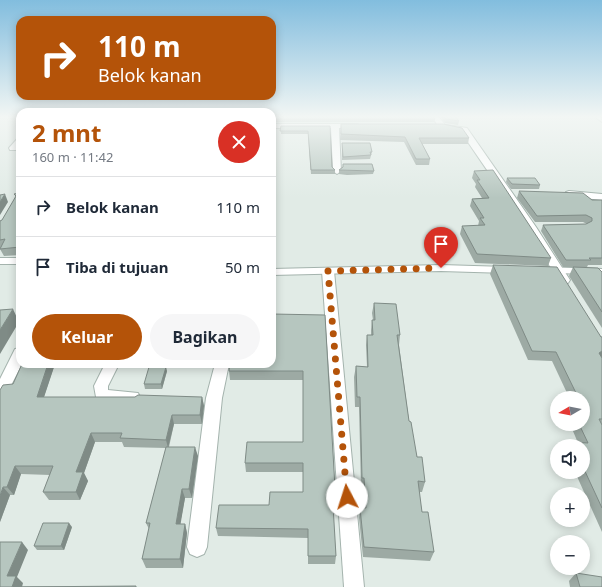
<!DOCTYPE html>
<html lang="id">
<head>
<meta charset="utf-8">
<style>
  :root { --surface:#fff; --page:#f6f6f7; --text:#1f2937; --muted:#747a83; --line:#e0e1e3; --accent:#b45309 }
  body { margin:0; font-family:"Noto Sans",sans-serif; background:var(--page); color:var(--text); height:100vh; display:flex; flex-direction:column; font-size:15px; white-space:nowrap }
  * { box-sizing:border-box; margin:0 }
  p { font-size:13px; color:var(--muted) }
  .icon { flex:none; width:22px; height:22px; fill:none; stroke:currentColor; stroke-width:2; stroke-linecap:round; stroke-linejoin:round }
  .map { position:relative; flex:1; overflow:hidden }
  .drawer { position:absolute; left:16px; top:108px; width:260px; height:260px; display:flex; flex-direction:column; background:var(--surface); border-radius:12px; box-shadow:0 2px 10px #0003 }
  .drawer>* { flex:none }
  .banner { position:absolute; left:16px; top:16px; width:260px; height:84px; border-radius:12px; box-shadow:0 2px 10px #0003; background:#b45309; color:#fff; overflow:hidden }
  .needle { width:26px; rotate:260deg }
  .controls { position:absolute; left:550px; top:391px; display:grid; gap:8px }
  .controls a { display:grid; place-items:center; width:40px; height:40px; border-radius:50%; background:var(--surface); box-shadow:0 2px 10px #0003; font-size:20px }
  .pin { position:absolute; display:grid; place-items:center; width:34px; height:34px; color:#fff; margin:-41px -17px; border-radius:50% 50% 50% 0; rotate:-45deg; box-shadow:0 0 4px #0007 }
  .pin .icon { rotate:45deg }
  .me { position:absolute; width:44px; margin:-22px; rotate:355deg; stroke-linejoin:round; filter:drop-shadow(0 0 3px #0008) }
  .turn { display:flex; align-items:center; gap:14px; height:84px; padding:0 16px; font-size:18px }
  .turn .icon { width:52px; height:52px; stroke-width:2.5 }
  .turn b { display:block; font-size:28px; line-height:34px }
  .round { display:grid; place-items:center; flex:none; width:42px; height:42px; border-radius:21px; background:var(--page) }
  .headline { display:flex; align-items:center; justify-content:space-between; height:68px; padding:0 16px }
  h1 { font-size:24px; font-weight:700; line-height:30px; color:var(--accent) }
  .button { display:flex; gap:8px; margin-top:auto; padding:8px 16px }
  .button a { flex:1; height:46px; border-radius:24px; background:var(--accent); color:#fff; font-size:16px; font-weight:700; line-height:46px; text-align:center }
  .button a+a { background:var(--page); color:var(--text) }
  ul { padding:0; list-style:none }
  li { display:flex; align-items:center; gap:12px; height:60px; padding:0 16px; border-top:1px solid var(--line) }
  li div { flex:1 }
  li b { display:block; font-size:15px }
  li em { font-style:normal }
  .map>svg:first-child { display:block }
</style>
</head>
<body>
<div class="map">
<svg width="602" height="587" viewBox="0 0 602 587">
  <rect width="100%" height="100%" fill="#e1ebe6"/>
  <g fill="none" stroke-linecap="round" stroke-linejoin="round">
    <defs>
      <g id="minor">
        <path d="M432 116H438L446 126 445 128H439Z"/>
        <path d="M594 116H601L602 122Z"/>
        <path d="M272 124H357L361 126 357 128H339L341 171 337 174 333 171 331 128H272Z"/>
        <path d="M446 125 467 128 536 227 570 280 568 283H560L526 227 461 132 446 129Z"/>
        <path d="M17 139H20V145L16 150H10L9 148Z"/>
        <path d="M569 191 602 194V200L566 196V192Z"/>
        <path d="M328 268 334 271 364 587H344L322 271Z"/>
        <path d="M20 348V364H22L5 397 0 399V379L15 349Z"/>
        <path d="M105 364H119L108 386V390L138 393 140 397 138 401C125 406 108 404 96 397L94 386Z"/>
        <path d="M215 364H229L222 398 207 547 204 554 197 557 190 554 187 547 206 398Z"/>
      </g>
      <g id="tertiary">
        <rect x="0" y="258" width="20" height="6"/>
        <path d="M441 265 507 267 513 270 507 273 441 271 272 275V269Z"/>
        <path d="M543 267 602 269V275L539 272 537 270 539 268Z"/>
      </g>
    </defs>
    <use href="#minor" stroke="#a4b3ad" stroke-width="2"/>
    <use href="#tertiary" stroke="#a4b3ad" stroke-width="2"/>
    <use href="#minor" fill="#fff" fill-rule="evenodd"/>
    <use href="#tertiary" fill="#fff" fill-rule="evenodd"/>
  </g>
  <g fill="#9daaa4">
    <path d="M272 116 435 119 434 122H272Z"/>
    <path d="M440 116H455L459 121 458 125 445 123Z"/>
    <path d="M341 124 469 138 468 144H422L430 159 429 165H416L404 142 340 140Z"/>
    <path d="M281 126H330L332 167 335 170V174H311L308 134H281Z"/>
    <path d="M342 143 372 152 370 159 342 160Z"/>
    <path d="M339 170 374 171 373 174 347 175 339 174Z"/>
    <path d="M474 171 551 258 548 266 475 263 460 234 462 226H478L479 221 470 206 472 199 482 198 475 187 476 184 472 178Z"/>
    <path d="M507 178 540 185 539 189H511L506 182Z"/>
    <path d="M519 191 592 200H602V265H588L587 267H563L541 231 543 225 587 224 583 222H535L517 198Z"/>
    <path d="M20 193V255L4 256 0 249 1 248H0V221L2 220 16 197 14 194Z"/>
    <path d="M493 265 602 337V532L575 472H583V446H570L572 442 578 443 570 424H583V398H561L564 393H567L552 361 528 360 490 274Z"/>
    <path d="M573 267 602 272V328L569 276Z"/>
    <path d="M374 303 400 335 399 345 409 421 417 457 425 482 422 492H419L422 512 434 552 430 561 363 557 359 518 360 508H364L363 488H361L359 407H355L354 377 356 366 367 367 366 345 367 335H371V330L372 320H373L372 313Z"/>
    <path d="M325 315 336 505V514H333L336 556 335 564H308V538L218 536 216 528 269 505 303 492V472H246L245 463 303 442V380H230L229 371Z"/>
    <path d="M22 364H103L101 368 55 364 44 397H202L204 406 202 424H174L169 447 198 456 192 498H185L180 524H185L187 533 183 568H146L142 559 149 529 146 523 166 448 124 447 122 442H95L84 473 88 481 80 500H49L43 492 50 475 21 474 14 495H10L0 522 13 384Z"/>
    <path d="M167 371 162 389H145L144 384Z"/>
    <path d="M72 527 64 550H37L34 546Z"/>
    <path d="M576 573 602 587H570L569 581Z"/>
  </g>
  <g fill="#7f8b86">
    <path d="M5 194 8 202 0 215V202Z"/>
    <path d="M13 309 19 322 0 354V330Z"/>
    <path d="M602 351V357L594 362 599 353Z"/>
    <path d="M48 364H55L41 406 37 397Z"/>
    <path d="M100 364H103L101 368Z"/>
    <path d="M166 367 167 371 162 389 161 384Z"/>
    <path d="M202 397 204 406 202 424 200 415Z"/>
    <path d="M172 415 174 424 168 448 166 440Z"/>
    <path d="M91 433 95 442 84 473 88 481 80 500 76 492V472Z"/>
    <path d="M195 447 198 456 192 498 189 489Z"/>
    <path d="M15 466 21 474 14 495 7 487Z"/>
    <path d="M3 487 10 495 0 522V496Z"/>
    <path d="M182 489 185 498 179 533 176 524Z"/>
    <path d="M69 523 72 527 64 550 61 546Z"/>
    <path d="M185 524 187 533 183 568 180 559Z"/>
    <path d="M22 542 28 550 17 577 23 583 22 587H13L7 576Z"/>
  </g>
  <g fill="#b6c6bf" stroke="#7f8b86">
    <path d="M272 116H433L435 119H272Z"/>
    <path d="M443 116H455L459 121 446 119Z"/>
    <path d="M341 124H443L462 128 469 138H419L430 159H416L405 137 341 134Z"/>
    <path d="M281 126H330L332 167 335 170H311L308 131H280Z"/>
    <path d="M342 143H370L372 152H370L371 155 343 157Z"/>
    <path d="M343 164H372L374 171 339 170 343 167Z"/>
    <path d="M493 170 551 258 477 254 462 226 485 225 480 218H484L472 199 489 198 477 180H480L474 171Z"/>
    <path d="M507 178H535L540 185 512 184Z"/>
    <path d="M519 191 583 193 592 200H602V258H589L591 260H566L543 225 586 224 592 221V218L586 215 537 216Z"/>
    <path d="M20 193V247L0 249 5 239 0 240V221L2 220 16 196 14 194Z"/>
    <path d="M5 194 0 202V195Z"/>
    <path d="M493 265 557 267 601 337H602V351L599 353 602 358V419H599L602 425V508L583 467V446H574L572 442 588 443 579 424H583V398H567L564 393H576L556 352 532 351Z"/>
    <path d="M573 267 598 268 602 272V312Z"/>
    <path d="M374 303 396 304 400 335H397L409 421 411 422 417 457H422L425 482 418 481 422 512H428L434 552 364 547 360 508H366L364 478H362L360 397H357L356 366 368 367 367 335H373L372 320H375Z"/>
    <path d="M13 309 0 330V310Z"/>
    <path d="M272 314 325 315 336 505H333L336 556H308V529L216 528 219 505H269L270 492H303V463H245L247 442H303V371H229L230 364H272Z"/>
    <path d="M22 364H48L37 397H135L138 395 202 397 200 415H172L166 440 120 438 122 433H91L76 472H83L76 492H43L53 466H15L7 487H3L0 496V390L3 385 13 384Z"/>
    <path d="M149 367H166L161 384H144Z"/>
    <path d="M166 447H195L189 489H182L176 524H185L180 559H142L150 523H146Z"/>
    <path d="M43 523H69L61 546H34Z"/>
    <path d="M0 542H22L7 576H16L12 587 136 586V587H0Z"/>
    <path d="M576 573 602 577V587H580Z"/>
  </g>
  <linearGradient id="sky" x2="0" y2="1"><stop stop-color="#82bdde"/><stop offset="0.59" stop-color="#f2f6f4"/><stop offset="1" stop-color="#f2f6f4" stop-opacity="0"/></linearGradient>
  <rect width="602" height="198" fill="url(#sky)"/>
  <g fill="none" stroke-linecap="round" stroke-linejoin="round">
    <path stroke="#b45309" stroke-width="7" stroke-dasharray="0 12.6" d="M347 497 328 271 441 268"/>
  </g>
</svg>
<div class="controls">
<a><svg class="needle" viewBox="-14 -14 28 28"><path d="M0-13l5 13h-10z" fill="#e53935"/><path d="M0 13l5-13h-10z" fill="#747a83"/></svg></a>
<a><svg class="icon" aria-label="sound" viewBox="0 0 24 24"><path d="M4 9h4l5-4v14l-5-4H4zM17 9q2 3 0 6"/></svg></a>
<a>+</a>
<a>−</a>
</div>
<div class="pin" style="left:441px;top:268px;background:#d93025"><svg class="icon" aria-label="arrive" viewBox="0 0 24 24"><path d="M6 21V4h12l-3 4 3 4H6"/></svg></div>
<svg class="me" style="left:347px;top:497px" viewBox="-20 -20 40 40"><circle r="19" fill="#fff"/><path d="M0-13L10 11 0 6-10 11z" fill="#b45309"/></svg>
<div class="banner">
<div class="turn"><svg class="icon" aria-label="right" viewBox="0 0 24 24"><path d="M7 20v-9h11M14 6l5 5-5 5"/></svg><div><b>110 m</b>Belok kanan</div></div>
</div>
<section class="drawer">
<div class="headline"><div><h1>2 mnt</h1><p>160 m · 11:42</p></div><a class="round" style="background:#d93025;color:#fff"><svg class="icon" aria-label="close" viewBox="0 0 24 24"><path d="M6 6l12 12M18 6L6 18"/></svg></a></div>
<ul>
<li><svg class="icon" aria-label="right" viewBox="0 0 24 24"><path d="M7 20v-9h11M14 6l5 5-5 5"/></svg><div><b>Belok kanan</b></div><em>110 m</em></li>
<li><svg class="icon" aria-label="arrive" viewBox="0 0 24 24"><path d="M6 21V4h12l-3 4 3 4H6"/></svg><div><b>Tiba di tujuan</b></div><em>50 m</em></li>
</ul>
<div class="button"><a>Keluar</a><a>Bagikan</a></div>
</section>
</div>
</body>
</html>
